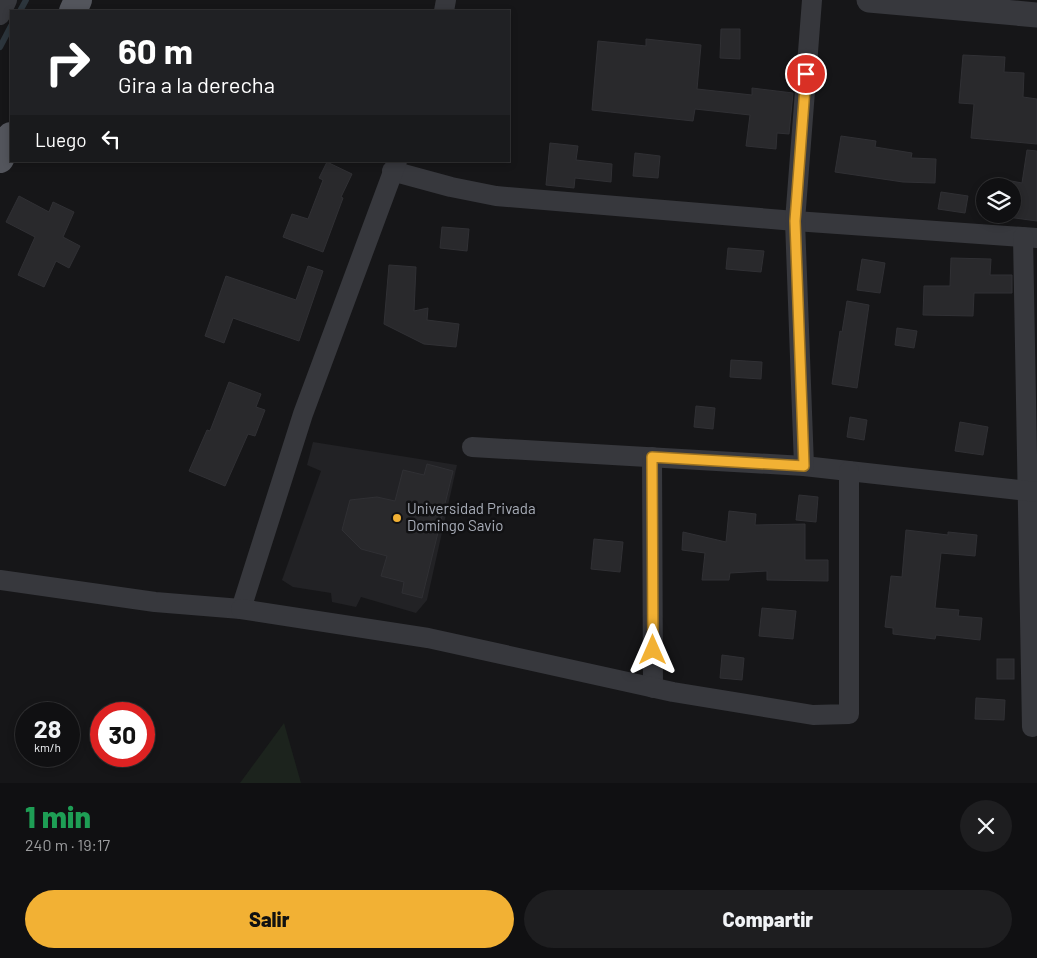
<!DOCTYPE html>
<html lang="es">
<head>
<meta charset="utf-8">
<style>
  :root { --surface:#101012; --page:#1e1e20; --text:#f1f3f6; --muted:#9c9d9f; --line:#303032; --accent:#f2b134 }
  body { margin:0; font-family:Barlow,sans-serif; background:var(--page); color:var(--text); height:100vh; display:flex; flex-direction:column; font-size:19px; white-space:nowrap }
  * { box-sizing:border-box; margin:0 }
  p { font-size:16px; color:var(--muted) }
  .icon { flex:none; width:28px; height:28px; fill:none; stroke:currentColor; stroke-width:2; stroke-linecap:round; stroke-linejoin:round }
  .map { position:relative; height:783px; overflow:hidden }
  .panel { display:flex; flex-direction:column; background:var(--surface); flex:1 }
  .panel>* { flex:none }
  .guide { position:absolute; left:10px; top:10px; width:500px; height:152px; border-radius:0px; box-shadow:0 2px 8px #0003,0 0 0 1px var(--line); background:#202124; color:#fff; overflow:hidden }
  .controls { position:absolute; left:976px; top:178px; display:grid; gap:10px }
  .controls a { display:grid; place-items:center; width:45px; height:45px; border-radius:50%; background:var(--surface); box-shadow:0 2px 8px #0003,0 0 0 1px var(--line); font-size:25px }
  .speed { position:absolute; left:15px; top:702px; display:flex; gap:10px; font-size:25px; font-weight:700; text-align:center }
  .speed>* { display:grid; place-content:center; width:65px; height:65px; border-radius:50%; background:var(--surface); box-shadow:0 2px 8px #0003,0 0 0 1px var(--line); line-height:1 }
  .speed small { font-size:12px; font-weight:400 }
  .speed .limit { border:8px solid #d22; background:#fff; color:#111 }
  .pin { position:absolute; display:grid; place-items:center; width:42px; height:42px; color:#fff; margin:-21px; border:2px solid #fff; border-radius:50%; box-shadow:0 1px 5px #0007 }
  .me { position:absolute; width:55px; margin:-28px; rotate:0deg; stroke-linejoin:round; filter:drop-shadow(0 0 4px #0008) }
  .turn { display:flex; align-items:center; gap:18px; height:105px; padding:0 25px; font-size:22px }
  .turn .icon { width:65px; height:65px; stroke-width:2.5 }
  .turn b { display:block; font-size:35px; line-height:42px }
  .then { display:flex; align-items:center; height:48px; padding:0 25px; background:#0003; gap:10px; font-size:19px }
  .round { display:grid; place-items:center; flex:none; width:52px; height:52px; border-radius:26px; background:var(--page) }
  .overview { display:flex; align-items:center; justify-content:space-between; height:85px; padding:0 25px }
  h1 { font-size:30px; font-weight:800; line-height:38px; color:#1e9e55 }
  .button { display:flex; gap:10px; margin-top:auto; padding:10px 25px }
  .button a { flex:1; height:58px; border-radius:30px; background:var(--accent); color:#111; font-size:20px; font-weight:800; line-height:58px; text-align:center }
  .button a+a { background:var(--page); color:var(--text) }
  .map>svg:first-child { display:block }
</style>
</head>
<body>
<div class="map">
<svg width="1037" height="783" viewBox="0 0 1037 783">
  <rect width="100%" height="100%" fill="#161618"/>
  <path fill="#222225" d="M313 442 457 465 427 600 416 613 361 597 356 607 332 602 331 593 293 587 282 580 321 471 307 465Z"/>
  <path fill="#1c231d" d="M284 723 301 783H240Z"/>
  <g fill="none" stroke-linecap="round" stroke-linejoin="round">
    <g stroke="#2c353c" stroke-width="6">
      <path d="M20 11 26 0"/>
      <path d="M0 47 11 26"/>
    </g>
  </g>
  <g fill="#29292c" stroke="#303034">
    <path d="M721 29H740V59L720 58Z"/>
    <path d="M646 39 701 45 697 89 752 95V88L793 93 789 134 777 133 776 149 746 146 750 115 695 109 693 121 592 110 598 41 646 46Z"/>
    <path d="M963 55 1005 57 1004 72 1024 73 1023 97 1037 99V144L971 138 974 104 959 103Z"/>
    <path d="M841 136 876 141 875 147 912 153 911 158 936 159 935 183 903 182 835 172Z"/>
    <path d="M550 143 578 146 576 160 612 164 611 182 575 178 574 188 546 185Z"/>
    <path d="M1027 150 1037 151V221L1000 216 1001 214H1012V186H1005L1006 180 1022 183Z"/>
    <path d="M635 153 660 156 658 178 633 176Z"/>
    <path d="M327 162 352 174 341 197 343 198 323 252 283 237 292 214 308 219 323 180 319 178Z"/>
    <path d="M941 192 968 196 965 213 938 209Z"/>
    <path d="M19 196 49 212 53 202 74 212 63 237 80 246 69 268 56 261 44 287 18 275 35 237 6 222Z"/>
    <path d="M442 227 469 229 467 251 440 248Z"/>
    <path d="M728 248 764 251 761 272 726 269Z"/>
    <path d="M951 258 991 259 990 275H1012V293H974L973 316 923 315 924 286H950Z"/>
    <path d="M862 259 885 263 880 293 857 290Z"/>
    <path d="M389 265 416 267 414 311 428 308 427 320 459 324 456 347 424 344 384 324Z"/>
    <path d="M308 266 323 271 299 341 233 318 224 343 205 336 226 276 296 300Z"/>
    <path d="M847 301 869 305 857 388 832 384 840 331 842 332Z"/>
    <path d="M897 328 917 331 914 348 895 345Z"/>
    <path d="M731 360 762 362 761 379 730 377Z"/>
    <path d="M229 382 261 394 256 407 265 410 255 436 248 434 225 486 189 471 207 430 210 431Z"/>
    <path d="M696 406 715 408 713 429 694 427Z"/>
    <path d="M850 417 867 420 864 440 847 437Z"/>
    <path d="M960 422 988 427 983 455 955 451Z"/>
    <path d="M427 464 453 471 422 598 402 593 404 582 381 576 387 556 361 549 342 530 350 500 377 497 395 501 403 470 424 475Z"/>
    <path d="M799 495 818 497 816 522 796 520Z"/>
    <path d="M729 511 756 514 755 525 805 524V560H828V581L767 580V571L730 573 729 580H702L705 553 682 550 683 532 726 542Z"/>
    <path d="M906 530 948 535V532L977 535 975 556 941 553 935 608 959 610 958 616 982 618 980 640 936 635 935 639 893 634V628L885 627 891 576 902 577Z"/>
    <path d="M594 539 623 542 620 572 591 569Z"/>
    <path d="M762 608 796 611 793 639 759 636Z"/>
    <path d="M722 655 744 658 742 680 720 678Z"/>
    <rect x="997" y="659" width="17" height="20"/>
    <path d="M976 698 1005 700 1004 720 975 719Z"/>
  </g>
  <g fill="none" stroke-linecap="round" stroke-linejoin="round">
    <g stroke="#37383d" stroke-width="20">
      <path d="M444 11 446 0"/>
      <path d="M0 15 7 0"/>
      <path d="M392 171 451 187 496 196 795 221 1037 238"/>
      <path d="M1023 237 1032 727"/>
      <path d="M472 447 804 466 1037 492"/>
      <path d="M652 457 653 688"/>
      <path d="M804 466 795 221 812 0"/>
      <path d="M0 580 155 602 241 609 303 414 397 161"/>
      <path d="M241 609 428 638 673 692 813 715 849 714V471"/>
    </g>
    <path stroke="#37383d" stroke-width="25" d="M869 0 1037 15"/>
    <g stroke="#53555c" stroke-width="28">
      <path d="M73 11 78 0"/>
      <path d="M0 159 11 136"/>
    </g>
  </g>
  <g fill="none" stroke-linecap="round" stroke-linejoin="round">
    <defs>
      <path id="route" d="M653 650 652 457 804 466 795 221 806 74"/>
    </defs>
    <use href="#route" stroke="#9d7322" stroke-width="12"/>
    <use href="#route" stroke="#f2b134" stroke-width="9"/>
  </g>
  <circle fill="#f2b134" stroke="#111113" stroke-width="2" cx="397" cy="518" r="5"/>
  <g text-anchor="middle" stroke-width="5" stroke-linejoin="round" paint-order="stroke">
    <g font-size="15" fill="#a8adb8" stroke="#111113" text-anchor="start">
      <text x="407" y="514">Universidad Privada<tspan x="407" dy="17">Domingo Savio</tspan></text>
    </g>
  </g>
</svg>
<div class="controls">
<a><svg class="icon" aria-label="layers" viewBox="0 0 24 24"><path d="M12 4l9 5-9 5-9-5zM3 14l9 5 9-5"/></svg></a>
</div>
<div class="speed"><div>28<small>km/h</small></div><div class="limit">30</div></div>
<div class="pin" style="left:806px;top:74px;background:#d93025"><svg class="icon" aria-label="arrive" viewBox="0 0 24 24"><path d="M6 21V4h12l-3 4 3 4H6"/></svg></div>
<svg class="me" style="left:653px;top:650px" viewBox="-20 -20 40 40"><path d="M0-17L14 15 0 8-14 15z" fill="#f2b134" stroke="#fff" stroke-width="4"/></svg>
<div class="guide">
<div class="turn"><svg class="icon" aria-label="right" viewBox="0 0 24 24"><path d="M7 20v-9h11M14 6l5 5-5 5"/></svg><div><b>60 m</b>Gira a la derecha</div></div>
<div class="then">Luego<svg class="icon" aria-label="left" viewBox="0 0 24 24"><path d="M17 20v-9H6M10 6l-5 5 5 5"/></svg></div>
</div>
</div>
<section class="panel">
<div class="overview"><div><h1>1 min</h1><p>240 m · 19:17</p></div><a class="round"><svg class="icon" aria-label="close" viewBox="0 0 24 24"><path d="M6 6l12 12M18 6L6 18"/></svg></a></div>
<div class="button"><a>Salir</a><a>Compartir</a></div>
</section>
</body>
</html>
